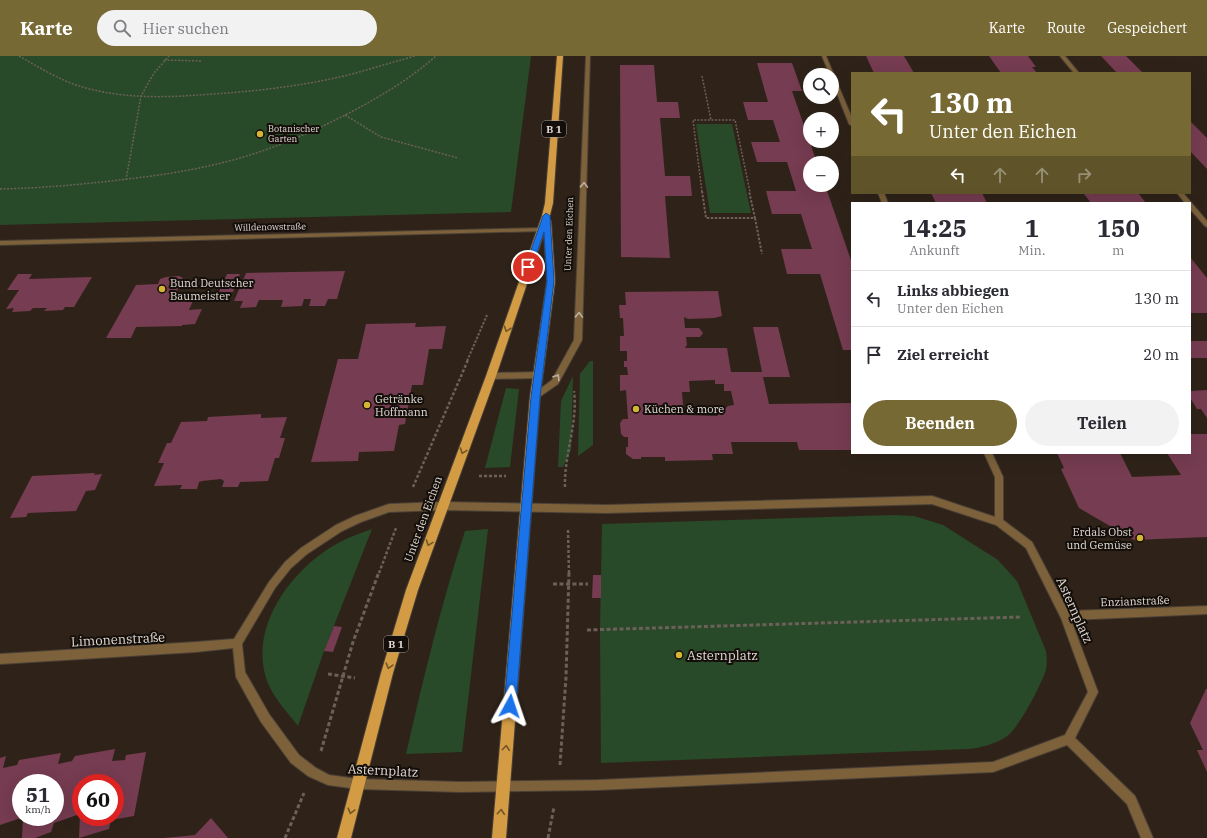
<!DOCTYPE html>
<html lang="de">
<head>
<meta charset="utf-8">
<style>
  :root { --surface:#fff; --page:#f2f2f3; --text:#2b2b33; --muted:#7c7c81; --line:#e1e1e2; --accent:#776934 }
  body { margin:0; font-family:"IBM Plex Serif",serif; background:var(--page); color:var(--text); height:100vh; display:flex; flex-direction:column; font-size:15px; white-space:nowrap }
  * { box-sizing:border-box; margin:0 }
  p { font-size:13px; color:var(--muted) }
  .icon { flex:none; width:22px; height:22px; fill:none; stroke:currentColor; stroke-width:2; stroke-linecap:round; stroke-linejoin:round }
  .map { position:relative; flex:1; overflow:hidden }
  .drawer { position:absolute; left:851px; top:146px; width:340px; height:252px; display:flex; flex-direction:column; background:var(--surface); border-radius:0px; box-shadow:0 4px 16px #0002 }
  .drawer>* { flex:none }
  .banner { position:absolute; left:851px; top:16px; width:340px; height:122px; border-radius:0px; box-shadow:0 4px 16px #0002; background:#776934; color:#fff; overflow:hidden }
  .fabs { position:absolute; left:803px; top:12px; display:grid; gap:8px }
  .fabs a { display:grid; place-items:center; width:36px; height:36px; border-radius:50%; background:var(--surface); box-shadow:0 4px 16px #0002; font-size:20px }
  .speed { position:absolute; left:12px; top:718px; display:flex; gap:8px; font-size:20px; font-weight:700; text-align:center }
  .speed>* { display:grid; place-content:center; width:52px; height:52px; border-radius:50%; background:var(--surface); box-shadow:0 4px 16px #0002; line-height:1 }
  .speed small { font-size:10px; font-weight:400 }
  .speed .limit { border:6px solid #d22; background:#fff; color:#111 }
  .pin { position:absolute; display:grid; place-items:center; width:34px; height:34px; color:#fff; margin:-17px; border:2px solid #fff; border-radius:50%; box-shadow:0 1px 4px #0007 }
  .me { position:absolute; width:44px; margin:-22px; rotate:5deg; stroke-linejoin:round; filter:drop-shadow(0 0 3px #0008) }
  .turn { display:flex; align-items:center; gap:14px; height:84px; padding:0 12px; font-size:18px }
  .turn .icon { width:52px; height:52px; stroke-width:2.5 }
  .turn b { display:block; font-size:28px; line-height:34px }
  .lanes { display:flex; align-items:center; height:38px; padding:0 12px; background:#0003; justify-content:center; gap:20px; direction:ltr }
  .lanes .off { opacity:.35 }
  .eta { display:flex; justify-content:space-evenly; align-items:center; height:68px; text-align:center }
  .eta b { font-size:24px; font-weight:800; line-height:28px }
  .primary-button { display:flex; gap:8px; margin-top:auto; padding:8px 12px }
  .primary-button a { flex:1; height:46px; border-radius:24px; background:var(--accent); color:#fff; font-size:16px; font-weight:800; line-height:46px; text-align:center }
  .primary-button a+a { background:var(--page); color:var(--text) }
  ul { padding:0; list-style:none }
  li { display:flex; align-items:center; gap:12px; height:56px; padding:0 12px; border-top:1px solid var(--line) }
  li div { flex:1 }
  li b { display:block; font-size:15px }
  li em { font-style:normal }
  header { display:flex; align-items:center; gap:24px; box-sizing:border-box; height:56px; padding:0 20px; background:var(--accent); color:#fff }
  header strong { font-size:19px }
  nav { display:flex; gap:22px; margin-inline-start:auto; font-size:14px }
  .search { width:280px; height:36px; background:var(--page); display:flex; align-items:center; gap:10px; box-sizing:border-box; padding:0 14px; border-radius:22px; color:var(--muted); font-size:15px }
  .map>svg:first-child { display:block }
</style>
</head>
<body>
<header>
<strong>Karte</strong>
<div class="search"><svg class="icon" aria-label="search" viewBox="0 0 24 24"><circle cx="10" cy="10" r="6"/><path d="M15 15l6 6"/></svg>Hier suchen</div>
<nav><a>Karte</a><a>Route</a><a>Gespeichert</a></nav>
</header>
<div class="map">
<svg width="1207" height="782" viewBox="0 0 1207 782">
  <rect width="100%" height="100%" fill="#2f2319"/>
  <g fill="#284a28">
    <path d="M0 0H531L511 156 0 169Z"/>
    <path d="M696 68H732L751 157H710Z"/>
    <path d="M590 305H593V389L578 400 580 318Z"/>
    <path d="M573 320 571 394 563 411H558L561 345Z"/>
    <path d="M506 332 519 333 510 411 485 412Z"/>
    <path d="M894 459 914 460 943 469 998 504 1017 525 1046 595C1047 602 1047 608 1046 614 1041 629 1019 672 1006 681 995 688 981 692 968 693L601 707 600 574 602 468Z"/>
    <path d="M372 473 324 595 298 670C287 656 273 641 267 625 249 574 287 520 328 493 342 484 357 478 372 473Z"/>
    <path d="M488 473 462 696 406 698C423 623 441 549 465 475Z"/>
  </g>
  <g fill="#763c51" fill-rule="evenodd">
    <path d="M866 0H904L914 17H874Z"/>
    <path d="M989 0H1028L1036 11H1032L1037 17H1001Z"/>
    <path d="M1101 0H1126L1143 17H1117Z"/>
    <path d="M757 7H792L802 35H792L817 107H810V129H825L852 207V294H843L820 218H787L781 193H812L801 158H772L766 135H796L787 106H757L751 86H780L773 64H748L743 46H768Z"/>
    <path d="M620 9H654L657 46H678L680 62H660L665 120H690L692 140H665L670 202 621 201Z"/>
    <path d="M1190 65 1207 82V113L1190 95Z"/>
    <path d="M931 137H982L987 147H936Z"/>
    <path d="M1138 137 1146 147H1091L1084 138Z"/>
    <path d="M1190 201 1207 222V257H1190Z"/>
    <path d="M345 215 337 243H328L325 250H309L311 243H304L302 250 281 251 283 244H259L256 251 240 252 243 245H234L246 217Z"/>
    <path d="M18 218H32L29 223 92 221 74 251H65L63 254 44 255 47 252H33L30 255 12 256 14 252 6 253 19 234H7Z"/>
    <path d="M227 218H240L233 236H219Z"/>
    <path d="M179 220 183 222 174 241 195 240 189 254 202 253 195 268 182 269V270L136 271 131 282H106L136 229 158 228 160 223 166 221Z"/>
    <path d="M718 235 722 260 714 262 688 263 684 261 685 272H699L703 277 700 281H686L687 289 685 292H727L731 316H762L753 271H778L790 321H763L769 348 852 347V394H799L797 386H731L733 398H712L713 404 665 405V401H641V403H633L626 398V391H628V381H624L621 378 620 367 623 363H628L626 334 620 335V319H628L627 311H624V305H627V295H620V280H624L623 262H620L619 249H626L625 236ZM715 324V328H724V335H731L734 349 728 350 717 360 684 359 682 336H690L689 325Z"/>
    <path d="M416 267 415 271 446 270 442 293H429L423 329H412L405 368 399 369 394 395 359 396 358 405 311 406 338 303H358L366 268Z"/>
    <rect x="1190" y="285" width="17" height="17"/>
    <path d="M1207 334V362L1201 353H1197L1190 342V335Z"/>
    <path d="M261 358V362L287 361 280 382H285L279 402H275L268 425 240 426 238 431H222L224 425 221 423 202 425 199 426 197 433H180L182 429 154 430 164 407H158L167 387H171L181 366 207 365 208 361Z"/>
    <path d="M1190 378H1207V481L1134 484 1079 452 1061 413 1064 412 1057 397H1120L1132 421 1181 419 1167 397H1190Z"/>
    <path d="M95 417 94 419 102 418 95 434 86 435 76 455 28 457 26 461 10 462 32 420Z"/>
    <path d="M593 519H601V542H592Z"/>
    <path d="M334 570 342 571 333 596 324 595Z"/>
    <path d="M1206 633H1207V716L1197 694H1203L1190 667Z"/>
    <path d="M115 693 112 705 125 704 126 699 146 696 134 760 111 764 109 773 79 782 80 758 54 767 51 776 35 782H22L23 761H55V727H21V762L0 769V702L6 700 3 712 17 709 19 704 61 697 58 708 72 705 75 700ZM81 727H115V761H81Z"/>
    <path d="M211 762 228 782H164L195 779Z"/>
  </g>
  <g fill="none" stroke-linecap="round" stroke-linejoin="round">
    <defs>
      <path id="lane" d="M538 316 542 319 538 322 491 323 487 320 491 317Z"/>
      <g id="street">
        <path d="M586 0H590L582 284 558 328 535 344 532 343 531 341 532 339 552 324 574 284Z"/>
        <path d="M822 0H826L852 62V70L849 68 832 25V19H830Z"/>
        <path d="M1060 0H1065L1079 17H1074Z"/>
        <path d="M878 137H884L888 147H882Z"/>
        <path d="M1177 137H1183L1207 165V171L1205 170 1190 153V147H1185Z"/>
        <path d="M541 172 544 174 543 175 0 189V185Z"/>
        <path d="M984 397H992L1003 421V464L1032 486 1068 555 1207 550V558L1071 564 1098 636 1075 682 1135 740 1153 782H1141L1127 748 1067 689 993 716 598 734 461 736 358 733 328 729 308 720 291 707 261 666 236 621 233 592 196 596 0 608V598L196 586 234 583 269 526 285 506 301 492 336 469 355 460 389 448 443 446 607 449 932 440 995 461V421ZM932 448 996 469 1026 492 1061 562 1088 636 1065 679 993 706 598 724 461 726 358 723 329 719 316 712 299 699 269 658 245 616 242 588 275 532 291 512 307 498 342 475 361 466 389 456 443 454 607 457Z"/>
      </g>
      <path id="primary" d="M557 0H563L553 147 549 163 551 165 555 225 540 341 506 782H492L530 341 547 225 544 177 496 320 418 534 393 617 351 782H337L381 617 406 534 486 320 542 160 545 147Z"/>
    </defs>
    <use href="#lane" stroke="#4b4037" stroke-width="2"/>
    <use href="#street" stroke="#4b4037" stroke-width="2"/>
    <use href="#primary" stroke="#4b4037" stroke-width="2"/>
    <g stroke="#6b6158" stroke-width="1.5" stroke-dasharray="2 1.5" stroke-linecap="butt">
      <path d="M19 0C37 10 56 22 76 29 115 42 158 42 198 39 248 36 299 31 348 19 371 13 393 6 415 0"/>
      <path d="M164 4 202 5"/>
      <path d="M702 20 711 64"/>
      <path d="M345 59 381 81 458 102"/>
      <path d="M126 124 141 40 154 17 169 0"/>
      <path d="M0 133C49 132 96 127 144 121 183 116 220 109 256 97 290 86 322 71 353 55 383 39 411 22 436 0"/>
      <path d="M702 136 693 64H735L750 136"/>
    </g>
    <g stroke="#6b6158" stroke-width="2" stroke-dasharray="2.5 1.5" stroke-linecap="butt">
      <path d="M702 135 706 162H755L749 135"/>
      <path d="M755 162 762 198"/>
      <path d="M467 305 487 259"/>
    </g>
    <g stroke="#6b6158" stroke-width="2.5" stroke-dasharray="3 2" stroke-linecap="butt">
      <path d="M479 420H506"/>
      <path d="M413 431 468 304"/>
      <path d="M565 431C564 398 578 368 574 335"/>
      <path d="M568 474 569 517"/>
      <path d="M379 517 396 472"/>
    </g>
    <g stroke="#6b6158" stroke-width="3" stroke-dasharray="4 2.5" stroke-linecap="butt">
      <path d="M553 528H588"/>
      <path d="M587 574 1021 561"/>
      <path d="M328 618 355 622"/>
      <path d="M321 695 353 586 379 516"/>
      <path d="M560 709 566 621 569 516"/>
      <path d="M285 782 304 737"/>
      <path d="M548 782 554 751"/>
    </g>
    <use href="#lane" fill="#7c613a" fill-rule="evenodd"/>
    <use href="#street" fill="#7c613a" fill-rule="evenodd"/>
    <use href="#primary" fill="#d39c44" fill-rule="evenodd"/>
  </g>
  <defs><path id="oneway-chevron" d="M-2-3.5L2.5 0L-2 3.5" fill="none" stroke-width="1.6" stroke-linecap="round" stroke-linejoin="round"/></defs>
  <g stroke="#bdae9d">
    <use href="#oneway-chevron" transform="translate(584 129) rotate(-88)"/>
    <use href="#oneway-chevron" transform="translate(579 259) rotate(-88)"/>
    <use href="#oneway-chevron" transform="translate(557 321) rotate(-57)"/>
  </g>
  <g stroke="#735526">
    <use href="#oneway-chevron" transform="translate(507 273) rotate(109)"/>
    <use href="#oneway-chevron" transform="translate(463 395) rotate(110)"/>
    <use href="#oneway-chevron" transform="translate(429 487) rotate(110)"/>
    <use href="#oneway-chevron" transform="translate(389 610) rotate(106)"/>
    <use href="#oneway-chevron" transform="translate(506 692) rotate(-85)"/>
    <use href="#oneway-chevron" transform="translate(351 755) rotate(105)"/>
    <use href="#oneway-chevron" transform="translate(501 756) rotate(-85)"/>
  </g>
  <path fill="#1a73e8" stroke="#114b97" d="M546 157 550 160 554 225 540 341 516 650 514 654 510 656 506 654 504 650 531 341 547 225 544 176 532 211 528 213 525 211 543 160Z"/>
  <g fill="#d5b535" stroke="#130e09" stroke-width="1.5">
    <circle cx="260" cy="78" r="4"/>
    <circle cx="162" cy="233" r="4"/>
    <circle cx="367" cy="349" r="4"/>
    <circle cx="636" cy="353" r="4"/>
    <circle cx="1140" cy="482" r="4"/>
    <circle cx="679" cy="599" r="4"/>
  </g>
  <g text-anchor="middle" stroke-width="4" stroke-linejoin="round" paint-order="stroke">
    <g font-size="9" fill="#e0d8d2" stroke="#130e09" text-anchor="start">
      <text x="268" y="76">Botanischer<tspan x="268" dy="10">Garten</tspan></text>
    </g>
    <g font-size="9" fill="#e0d8d2" stroke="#130e09">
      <text transform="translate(270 171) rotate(-1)" y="3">Willdenowstraße</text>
      <text transform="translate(569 178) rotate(-88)" y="3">Unter den Eichen</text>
    </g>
    <g fill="#130e09" stroke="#a29b96" stroke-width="1">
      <rect x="542" y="65" width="24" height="16" rx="3"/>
      <rect x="384" y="580" width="24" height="16" rx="3"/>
    </g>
    <g font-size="10" font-weight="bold" fill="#e0d8d2">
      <text x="554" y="77">B 1</text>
      <text x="396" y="592">B 1</text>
    </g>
    <g font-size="11" fill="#e0d8d2" stroke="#130e09" text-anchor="start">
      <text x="170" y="231">Bund Deutscher<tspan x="170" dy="13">Baumeister</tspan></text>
      <text x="375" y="347">Getränke<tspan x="375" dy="13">Hoffmann</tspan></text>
      <text x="644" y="357">Küchen &amp; more</text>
      <text x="1132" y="480" text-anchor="end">Erdals Obst<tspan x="1132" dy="13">und Gemüse</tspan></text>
    </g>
    <g font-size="11" fill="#e0d8d2" stroke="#130e09">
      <text transform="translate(423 463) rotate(-70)" y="4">Unter den Eichen</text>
      <text transform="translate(1135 545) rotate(-2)" y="4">Enzianstraße</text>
    </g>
    <g font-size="13" fill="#e0d8d2" stroke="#130e09">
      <text transform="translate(1075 554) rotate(66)" y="5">Asternplatz</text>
      <text transform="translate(118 583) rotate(-3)" y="5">Limonenstraße</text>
      <text transform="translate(383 714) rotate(3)" y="5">Asternplatz</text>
    </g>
    <g font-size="13" fill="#e0d8d2" stroke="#130e09" text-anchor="start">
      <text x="687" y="604">Asternplatz</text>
    </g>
  </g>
</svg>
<div class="fabs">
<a><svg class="icon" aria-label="search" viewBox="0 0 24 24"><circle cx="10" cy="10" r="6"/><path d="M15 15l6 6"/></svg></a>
<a>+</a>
<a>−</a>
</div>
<div class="speed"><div>51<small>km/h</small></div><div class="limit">60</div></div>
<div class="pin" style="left:528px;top:211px;background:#d93025"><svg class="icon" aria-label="arrive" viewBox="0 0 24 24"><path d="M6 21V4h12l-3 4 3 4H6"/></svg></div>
<svg class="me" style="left:510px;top:650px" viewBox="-20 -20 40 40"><path d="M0-17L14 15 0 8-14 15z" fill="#1a73e8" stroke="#fff" stroke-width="4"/></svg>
<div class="banner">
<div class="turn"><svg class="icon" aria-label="left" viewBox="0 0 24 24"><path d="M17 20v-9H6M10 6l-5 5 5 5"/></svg><div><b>130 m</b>Unter den Eichen</div></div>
<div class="lanes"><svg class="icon" aria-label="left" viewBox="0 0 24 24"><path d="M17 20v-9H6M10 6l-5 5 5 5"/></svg><svg class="icon off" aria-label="ahead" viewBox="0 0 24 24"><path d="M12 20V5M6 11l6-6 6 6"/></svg><svg class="icon off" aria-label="ahead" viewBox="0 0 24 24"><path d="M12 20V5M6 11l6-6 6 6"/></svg><svg class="icon off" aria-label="right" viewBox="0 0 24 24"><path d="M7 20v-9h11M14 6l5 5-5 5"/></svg></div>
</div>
<section class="drawer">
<div class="eta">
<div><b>14:25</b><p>Ankunft</p></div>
<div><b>1</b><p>Min.</p></div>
<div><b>150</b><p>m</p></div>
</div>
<ul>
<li><svg class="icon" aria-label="left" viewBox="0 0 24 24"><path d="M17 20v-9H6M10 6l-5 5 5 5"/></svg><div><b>Links abbiegen</b><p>Unter den Eichen</p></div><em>130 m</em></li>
<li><svg class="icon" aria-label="arrive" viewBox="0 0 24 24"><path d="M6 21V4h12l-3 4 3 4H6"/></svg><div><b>Ziel erreicht</b></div><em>20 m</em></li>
</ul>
<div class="primary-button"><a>Beenden</a><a>Teilen</a></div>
</section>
</div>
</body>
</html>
